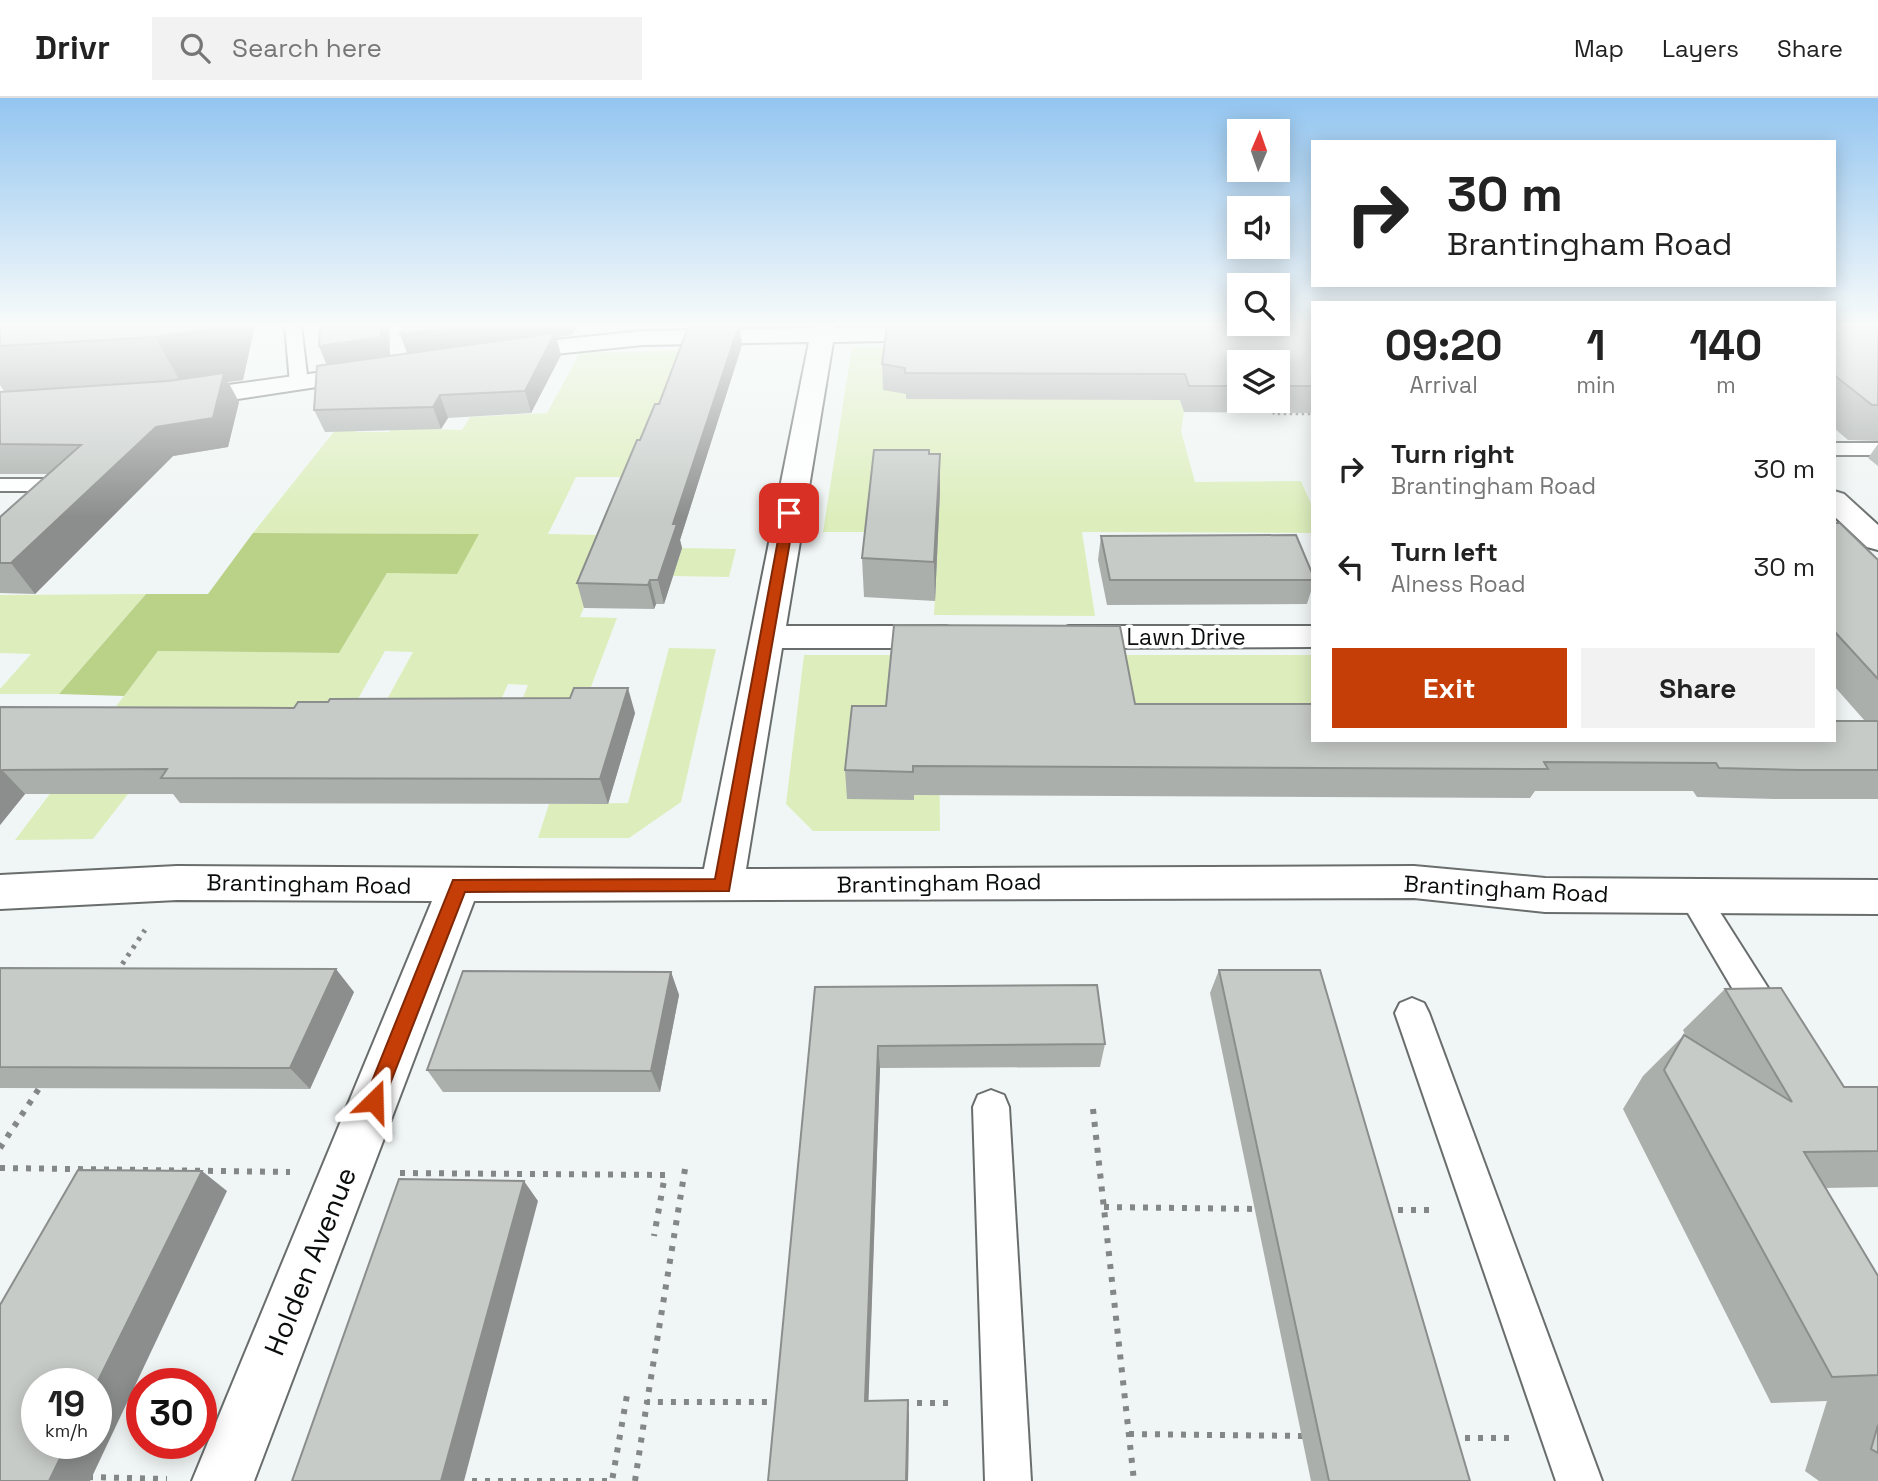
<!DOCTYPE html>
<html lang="en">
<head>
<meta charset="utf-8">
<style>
  :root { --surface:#fff; --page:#f2f2f2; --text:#222; --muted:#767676; --line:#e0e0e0; --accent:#c53d07 }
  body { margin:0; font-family:"Space Grotesk",sans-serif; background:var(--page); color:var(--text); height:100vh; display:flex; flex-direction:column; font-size:26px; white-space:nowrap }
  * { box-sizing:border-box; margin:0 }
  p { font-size:23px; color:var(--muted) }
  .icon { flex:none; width:38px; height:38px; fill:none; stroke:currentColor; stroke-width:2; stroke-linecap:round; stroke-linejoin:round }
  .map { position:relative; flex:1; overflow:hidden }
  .sheet { position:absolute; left:1311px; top:203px; width:525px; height:441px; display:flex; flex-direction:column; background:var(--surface); border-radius:0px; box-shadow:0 4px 18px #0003 }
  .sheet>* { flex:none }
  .top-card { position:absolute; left:1311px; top:42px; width:525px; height:147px; border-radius:0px; box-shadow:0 4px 18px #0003; background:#fff; color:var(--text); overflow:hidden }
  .needle { width:46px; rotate:2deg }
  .fabs { position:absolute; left:1227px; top:21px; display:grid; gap:14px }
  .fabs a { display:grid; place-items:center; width:63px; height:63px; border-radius:0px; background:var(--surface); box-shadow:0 4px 18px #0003; font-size:35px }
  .speed { position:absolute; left:21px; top:1270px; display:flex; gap:14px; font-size:35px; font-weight:700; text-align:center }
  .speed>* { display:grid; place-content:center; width:91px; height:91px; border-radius:50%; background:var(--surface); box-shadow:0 4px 18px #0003; line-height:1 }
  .speed small { font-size:18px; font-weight:400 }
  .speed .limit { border:10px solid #d22; background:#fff; color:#111 }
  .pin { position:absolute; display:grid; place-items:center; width:60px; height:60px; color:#fff; margin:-30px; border-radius:14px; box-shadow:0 4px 10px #0006 }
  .me { position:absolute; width:77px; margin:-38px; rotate:22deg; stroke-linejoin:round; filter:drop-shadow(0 0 5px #0008) }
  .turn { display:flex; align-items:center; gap:24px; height:147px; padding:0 21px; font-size:32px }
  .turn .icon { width:91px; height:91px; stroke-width:2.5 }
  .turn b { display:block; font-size:49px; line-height:60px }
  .eta { display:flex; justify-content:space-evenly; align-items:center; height:119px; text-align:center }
  .eta b { font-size:42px; font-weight:800; line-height:49px }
  .primary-button { display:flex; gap:14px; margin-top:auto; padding:14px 21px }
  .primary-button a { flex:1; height:80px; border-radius:0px; background:var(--accent); color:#fff; font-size:28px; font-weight:800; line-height:80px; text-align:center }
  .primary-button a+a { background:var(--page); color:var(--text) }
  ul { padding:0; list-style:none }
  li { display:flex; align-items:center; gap:21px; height:98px; padding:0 21px }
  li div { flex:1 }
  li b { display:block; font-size:26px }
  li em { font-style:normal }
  header { display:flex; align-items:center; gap:42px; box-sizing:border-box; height:98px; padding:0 35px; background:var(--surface); border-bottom:2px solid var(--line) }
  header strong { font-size:33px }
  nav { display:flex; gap:38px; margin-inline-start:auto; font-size:24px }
  .search { width:490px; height:63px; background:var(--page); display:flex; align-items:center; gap:18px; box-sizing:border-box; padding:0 24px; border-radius:0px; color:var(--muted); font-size:26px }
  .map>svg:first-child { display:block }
</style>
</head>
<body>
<header>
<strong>Drivr</strong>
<div class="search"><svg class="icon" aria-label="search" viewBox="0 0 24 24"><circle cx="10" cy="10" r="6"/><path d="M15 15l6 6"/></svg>Search here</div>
<nav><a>Map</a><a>Layers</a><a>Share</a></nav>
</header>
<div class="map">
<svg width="1878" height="1383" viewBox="0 0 1878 1383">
  <rect width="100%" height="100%" fill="#f0f6f5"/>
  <g fill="#ddeebc">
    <path d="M852 249H909L1176 289 1184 314 1181 333 1195 384 1301 383 1312 408V435L1082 434 1095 518 934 517 938 434H823Z"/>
    <path d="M740 251 736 267 686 268 637 379H576L548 436 604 437 597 477 580 519 617 520 572 639 513 625 528 587 508 586 490 627 374 625 413 554 385 553 342 629 65 696H128L93 741 15 742 158 553 339 555 387 475 479 436 253 435 341 325 356 334H389L395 326 429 331 462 332 470 319 547 315 580 255Z"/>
    <path d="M682 450 736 451 729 479 673 478Z"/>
    <path d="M146 496 59 596H0V591L31 556 0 555V497Z"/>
    <path d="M669 550 716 551 681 704 629 740H538L549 706 628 705Z"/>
    <path d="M804 557H894L939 632 940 733H813L786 706Z"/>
    <path d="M1115 557H1312V634L1146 644Z"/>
  </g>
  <path fill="#bad188" d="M253 435 479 436 457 476 387 475 339 555 158 553 124 598 59 596 146 496H208Z"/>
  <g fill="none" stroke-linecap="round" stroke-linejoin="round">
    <defs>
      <g id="lane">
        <path d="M285 227H301L308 285 305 289H293L290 285Z"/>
        <rect x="1834" y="345" width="44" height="12"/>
        <path d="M0 381H74L84 387 74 393H0Z"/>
        <path d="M1693 786 1704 789 1782 912 1787 923 1782 934 1770 938 1758 934 1678 798 1682 789Z"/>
        <path d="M1412 900 1424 905 1429 915 1602 1383H1556L1395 915 1400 905Z"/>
        <path d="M991 992 1004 997 1009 1009 1031 1383H985L973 1009 978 997Z"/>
      </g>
      <g id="street">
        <path d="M813 227H835V230L938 228 949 235 938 242 833 244 786 528H946L958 532 963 539 958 546 946 550H782L746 771 1414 768 1545 780 1878 782V816L1545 814 1414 800 474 803 254 1383H192L432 803 177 802 0 811V777L177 768 704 771 809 244 643 247 506 261 498 259 494 254 498 249 506 247 643 233 812 230Z"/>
        <path d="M367 268 376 270 379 275 376 280 184 309 175 306 171 301 175 296 184 293Z"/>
        <path d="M1069 528H1312V549L1069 550 1057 546 1052 539 1057 532Z"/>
      </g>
      <path id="secondary" d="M1834 393 1844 396 1878 427V452L1867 449 1834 418Z"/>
    </defs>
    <use href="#lane" stroke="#696e6d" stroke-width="4"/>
    <use href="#street" stroke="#696e6d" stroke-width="4"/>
    <use href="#secondary" stroke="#696e6d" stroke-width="4"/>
    <path stroke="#838786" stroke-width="2.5" stroke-dasharray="2.5 3.5" stroke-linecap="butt" d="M1268 303 1274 316H1312"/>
    <path stroke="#838786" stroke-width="5" stroke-dasharray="3.5 6" stroke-linecap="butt" d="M117 874 145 832"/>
    <g stroke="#838786" stroke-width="6" stroke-dasharray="5 8" stroke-linecap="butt">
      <path d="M1093 1011 1134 1383"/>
      <path d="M0 1050 42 986"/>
      <path d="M0 1070 290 1074"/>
      <path d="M685 1071 647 1304H779"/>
      <path d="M400 1075 665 1077 654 1138"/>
      <path d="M1104 1109 1261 1111"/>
      <path d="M1385 1112H1432"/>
      <path d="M904 1305H954"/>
      <path d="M1129 1336 1306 1338"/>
      <path d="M1452 1340H1513"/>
      <path d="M88 1379 167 1381"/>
      <path d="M459 1383H612L627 1297"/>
      <path d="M635 1383 647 1304"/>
    </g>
    <use href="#lane" fill="#fff" fill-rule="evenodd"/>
    <use href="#street" fill="#fff" fill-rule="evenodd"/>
    <use href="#secondary" fill="#fff" fill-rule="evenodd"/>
  </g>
  <g fill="#abafac" fill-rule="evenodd">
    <path d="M255 227 243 282 228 284 239 304 228 349 173 358 35 496 0 495V465L48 376H0V294L4 293 0 287V232Z"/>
    <path d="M320 227H389L390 258 407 256 408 227H577L572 237 556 239 561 257 531 315 448 320 441 331 325 334 314 312 327 267 319 248Z"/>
    <path d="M689 227H744H740L742 247 680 442 682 450 664 506H656L654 511 584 510 577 485 640 342 659 306Z"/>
    <path d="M1312 227V315L1184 314 1180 302 906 301V296L883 292 882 266ZM1239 264H1278V303H1239Z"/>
    <path d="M1834 227H1878V343L1848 342 1834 330Z"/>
    <path d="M1878 346V368L1868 360Z"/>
    <path d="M929 356 940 393 935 503 864 499 862 460Z"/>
    <path d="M1834 425 1878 462V701H1775L1697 699 1693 693H1535L1530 700 914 697V702L847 701 845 672 1135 606 1312 642 1865 623 1834 588Z"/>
    <path d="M1101 438 1312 482V490L1307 506 1107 507 1098 462Z"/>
    <path d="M0 609 294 610 635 615 608 706 180 705 173 696H25L0 727Z"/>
    <path d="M0 870 354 894 310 991 0 990Z"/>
    <path d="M1219 872 1470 1383H1311L1210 895Z"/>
    <path d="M671 874 679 897 660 994H443L427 972Z"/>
    <path d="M815 889 1105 946 1100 969 880 970 868 1303 909 1316 908 1383H768Z"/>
    <path d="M1725 891 1844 989H1878V1089L1825 1090 1878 1178V1383H1819L1805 1373 1827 1303 1771 1305 1623 1011 1643 978 1684 937 1686 939 1683 932Z"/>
  </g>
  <g fill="#8b8e8c">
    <path d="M218 227H255L243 282 228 284 239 304 228 349 173 358 35 496 11 465 184 290 155 239Z"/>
    <path d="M381 227H389L390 261 328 270 319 248Z"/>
    <path d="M475 227H577L572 237 556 239 561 257 531 315 525 293 408 258 400 236Z"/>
    <path d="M739 227 742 247 680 442 682 450 664 506 658 482 673 426Z"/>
    <path d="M440 297 448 320 441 331 433 309Z"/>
    <path d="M940 356V393L935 503 934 464Z"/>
    <path d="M650 482 656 506 654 511 648 487Z"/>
    <path d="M628 590 635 615 608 706 600 681Z"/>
    <path d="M2 672 25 696 0 727V674Z"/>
    <path d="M336 871 354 894 310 991 290 970Z"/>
    <path d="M671 874 679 897 660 994 651 973Z"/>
    <path d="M878 948 880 970 868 1317 865 1303Z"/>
    <path d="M202 1073 227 1093 90 1383H49L67 1346H96V1287Z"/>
    <path d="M524 1083 538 1103 464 1383H441Z"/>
    <path d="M908 1302 909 1316 908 1383H906Z"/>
  </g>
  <g fill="#c7cbc8" stroke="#8b8e8c" stroke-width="2">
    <path d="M7 227H218L217 230 155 239 0 248V232Z"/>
    <path d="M320 227H381V239L319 248Z"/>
    <path d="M408 227H475L400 236Z"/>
    <path d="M689 227H739L673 426H677L658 482H650L648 487 577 485 637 342H640L655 306H659Z"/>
    <path d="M887 227H1312V288H1278V264H1239V288H1189L1185 276 905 275V270L882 266Z"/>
    <path d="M1834 227H1878V307H1872L1834 277Z"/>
    <path d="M555 235 525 293 440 297 433 309 314 312 317 268Z"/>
    <path d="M224 275 213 320 156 329 11 465H0V419L81 347 0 346V294L168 283Z"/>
    <path d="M874 352H929V356H940L934 464 862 460Z"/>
    <path d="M1834 425H1840L1878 462V581L1834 533Z"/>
    <path d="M1296 437 1312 475V482H1110L1101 438Z"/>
    <path d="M894 527 1120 528 1135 606H1312V642H1834V623H1878V672H1800L1719 670 1716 665 1544 664 1548 671 913 668V674L845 672 852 608H886Z"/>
    <path d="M574 590H628L600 681 161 680 167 671 2 672 0 674V609L294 610 298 604H328L330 601 570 600Z"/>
    <path d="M0 870 336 871 290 970 0 969Z"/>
    <path d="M1219 872H1320L1470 1383H1329Z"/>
    <path d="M463 873 671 874 651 973 427 972Z"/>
    <path d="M1097 887 1105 946 878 948 865 1303 908 1302 906 1383H768L815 889Z"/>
    <path d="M1781 890 1844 989H1878V1053L1804 1054 1878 1178V1277L1832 1279 1664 972 1684 937 1792 1004 1725 891Z"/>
    <path d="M78 1072 202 1073 96 1287V1286H37V1346H67L49 1383H0V1207Z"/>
    <path d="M399 1081 524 1083 441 1383H292Z"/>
    <path d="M1878 1327V1355L1871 1351Z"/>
  </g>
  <linearGradient id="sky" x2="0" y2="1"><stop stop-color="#93c5f0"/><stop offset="0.54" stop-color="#f8fbfa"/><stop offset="1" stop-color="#f8fbfa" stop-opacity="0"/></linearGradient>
  <rect width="1878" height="420" fill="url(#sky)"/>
  <path fill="#c53d07" stroke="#802805" stroke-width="2" d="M789 411 795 415 729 793 465 794 381 1009 374 1012 367 1009 364 1003 453 782 715 781 783 415Z"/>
  <g text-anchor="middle" stroke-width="7" stroke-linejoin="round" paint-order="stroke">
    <g font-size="23" fill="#0b0d0c" stroke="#fff">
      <text x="1186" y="547">Lawn Drive</text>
      <text transform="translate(939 785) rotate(-1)" y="8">Brantingham Road</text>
      <text transform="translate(309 786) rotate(1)" y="8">Brantingham Road</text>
      <text transform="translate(1506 791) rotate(3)" y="8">Brantingham Road</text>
    </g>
    <g font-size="28" fill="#0b0d0c" stroke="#fff">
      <text transform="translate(310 1163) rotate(-68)" y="10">Holden Avenue</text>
    </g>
  </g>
</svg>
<div class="fabs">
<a><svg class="needle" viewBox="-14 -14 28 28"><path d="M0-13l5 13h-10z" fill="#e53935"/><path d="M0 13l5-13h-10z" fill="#767676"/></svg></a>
<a><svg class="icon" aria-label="sound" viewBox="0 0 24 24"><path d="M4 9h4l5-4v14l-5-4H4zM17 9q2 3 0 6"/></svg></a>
<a><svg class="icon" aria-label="search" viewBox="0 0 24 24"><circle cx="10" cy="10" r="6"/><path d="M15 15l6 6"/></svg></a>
<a><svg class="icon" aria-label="layers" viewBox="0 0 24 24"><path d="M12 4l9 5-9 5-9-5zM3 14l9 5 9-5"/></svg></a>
</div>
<div class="speed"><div>19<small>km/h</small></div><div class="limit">30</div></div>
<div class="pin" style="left:789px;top:415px;background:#d93025"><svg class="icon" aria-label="arrive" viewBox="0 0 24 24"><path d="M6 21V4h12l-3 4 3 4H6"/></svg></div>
<svg class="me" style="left:374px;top:1003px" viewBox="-20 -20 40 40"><path d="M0-17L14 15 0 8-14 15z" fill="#c53d07" stroke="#fff" stroke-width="4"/></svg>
<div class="top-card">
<div class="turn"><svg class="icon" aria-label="right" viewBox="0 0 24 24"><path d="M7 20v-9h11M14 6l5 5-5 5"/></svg><div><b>30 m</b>Brantingham Road</div></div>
</div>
<section class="sheet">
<div class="eta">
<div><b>09:20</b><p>Arrival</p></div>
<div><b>1</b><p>min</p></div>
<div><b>140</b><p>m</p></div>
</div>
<ul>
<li><svg class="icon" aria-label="right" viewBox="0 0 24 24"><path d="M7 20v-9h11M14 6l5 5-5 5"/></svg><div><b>Turn right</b><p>Brantingham Road</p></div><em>30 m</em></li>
<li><svg class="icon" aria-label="left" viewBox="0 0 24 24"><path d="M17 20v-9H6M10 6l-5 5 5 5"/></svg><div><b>Turn left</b><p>Alness Road</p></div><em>30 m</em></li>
</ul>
<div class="primary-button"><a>Exit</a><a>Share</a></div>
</section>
</div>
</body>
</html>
